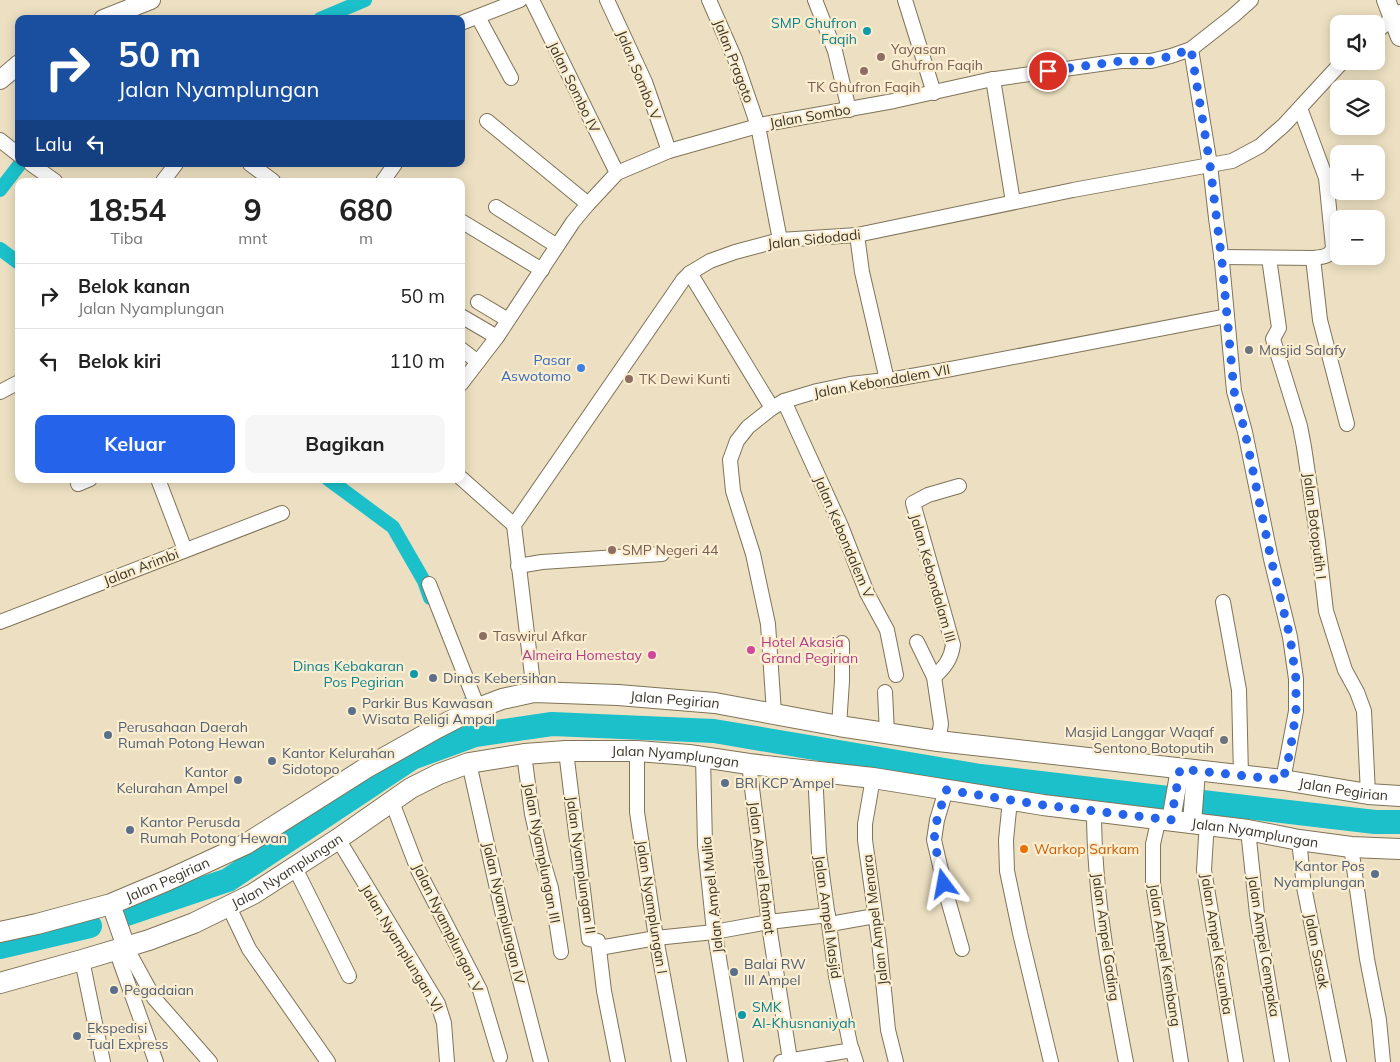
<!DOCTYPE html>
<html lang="id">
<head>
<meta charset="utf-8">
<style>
  :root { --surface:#fff; --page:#f6f6f6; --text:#222; --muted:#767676; --line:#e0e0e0; --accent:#2563eb }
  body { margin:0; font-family:Mulish,sans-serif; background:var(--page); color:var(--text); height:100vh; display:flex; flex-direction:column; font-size:19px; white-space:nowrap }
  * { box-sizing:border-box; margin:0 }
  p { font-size:16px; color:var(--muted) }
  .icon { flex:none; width:28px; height:28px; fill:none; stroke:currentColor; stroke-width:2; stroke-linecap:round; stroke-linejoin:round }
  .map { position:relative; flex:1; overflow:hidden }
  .sheet { position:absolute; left:15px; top:178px; width:450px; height:305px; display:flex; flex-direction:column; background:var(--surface); border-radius:10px; box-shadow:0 2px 12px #0003 }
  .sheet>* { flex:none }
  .guide { position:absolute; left:15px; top:15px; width:450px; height:152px; border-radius:10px; box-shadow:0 2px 12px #0003; background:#1a4fa0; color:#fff; overflow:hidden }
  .buttons { position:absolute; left:1330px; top:15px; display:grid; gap:10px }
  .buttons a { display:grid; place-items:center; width:55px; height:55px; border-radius:10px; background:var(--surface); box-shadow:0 2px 12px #0003; font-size:25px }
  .pin { position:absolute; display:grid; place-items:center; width:42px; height:42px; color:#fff; margin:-21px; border:2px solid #fff; border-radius:50%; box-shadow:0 1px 5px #0007 }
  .me { position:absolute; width:55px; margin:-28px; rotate:347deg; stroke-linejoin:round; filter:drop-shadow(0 0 4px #0008) }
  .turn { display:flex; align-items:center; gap:18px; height:105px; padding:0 20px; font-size:22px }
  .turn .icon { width:65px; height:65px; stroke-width:2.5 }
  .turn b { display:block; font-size:35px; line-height:42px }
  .then { display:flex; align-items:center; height:48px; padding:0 20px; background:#0003; gap:10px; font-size:19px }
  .eta { display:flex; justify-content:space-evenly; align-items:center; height:85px; text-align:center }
  .eta b { font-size:30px; font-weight:700; line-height:35px }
  .action { display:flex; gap:10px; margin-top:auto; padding:10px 20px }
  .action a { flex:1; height:58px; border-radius:10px; background:var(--accent); color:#fff; font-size:20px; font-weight:700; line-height:58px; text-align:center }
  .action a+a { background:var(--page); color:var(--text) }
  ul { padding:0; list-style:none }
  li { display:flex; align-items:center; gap:15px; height:65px; padding:0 20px; border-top:1px solid var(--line) }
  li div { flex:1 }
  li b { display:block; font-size:19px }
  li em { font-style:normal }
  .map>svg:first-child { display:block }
</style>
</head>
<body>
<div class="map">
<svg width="1400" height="1062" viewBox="0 0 1400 1062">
  <rect width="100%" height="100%" fill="#ede0c2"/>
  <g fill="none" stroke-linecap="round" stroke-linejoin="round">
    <g stroke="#1bc0ca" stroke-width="14">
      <path d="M320 19 365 0"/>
      <path d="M0 190 20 164"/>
      <path d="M0 249 19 263"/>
      <path d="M328 479 393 527 424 581 430 598"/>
      <path d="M470 702 482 734"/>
    </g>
    <g stroke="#1bc0ca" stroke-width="24">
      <path d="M121 916 228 880 412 758 475 735 552 724 714 731 980 776 1375 822H1400"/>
      <path d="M0 947 90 926"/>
    </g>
    <defs>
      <g id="minor">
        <path d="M532 0 617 173"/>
        <path d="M607 0 645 82 669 151"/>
        <path d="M709 0 735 59 758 126 780 240"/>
        <path d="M815 0 835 51 849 110"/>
        <path d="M905 0 934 93"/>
        <path d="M478 17 511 78"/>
        <path d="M461 23 520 0"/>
        <path d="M1376 32 1400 12"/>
        <path d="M1191 49 1210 165 1216 218 1222 262 1234 391 1245 432 1271 559 1290 637 1296 679V711L1283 780"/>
        <path d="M993 79 1013 202"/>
        <path d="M487 121 588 204"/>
        <path d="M0 140 19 155"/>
        <path d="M31 164 55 181"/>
        <path d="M250 164 273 181"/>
        <path d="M163 181 176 164"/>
        <path d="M383 181 395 164"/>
        <path d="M496 207 557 246"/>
        <path d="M461 221 542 270"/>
        <path d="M857 235 862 272 887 380"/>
        <path d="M1221 257 1313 258C1322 257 1331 257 1333 247L1326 178 1300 108"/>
        <path d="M1269 258 1279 328 1273 339 1300 426 1304 447 1318 542 1326 611 1345 670 1357 692 1364 711 1368 794"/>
        <path d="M1313 258 1320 320 1347 424"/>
        <path d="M690 273 772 408"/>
        <path d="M478 302 508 320"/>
        <path d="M461 316 497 337"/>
        <path d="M461 349 478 362"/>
        <path d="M461 384 497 337 573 222 588 204 617 173 669 151 765 124 894 101 988 80 1121 61H1151L1171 56 1191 49 1233 16 1251 0"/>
        <path d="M0 392 19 382"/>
        <path d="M784 401 841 526 867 593 887 630 896 675"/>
        <path d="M461 478 514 525"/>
        <path d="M158 479 185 550"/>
        <path d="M78 484 90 479"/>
        <path d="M518 566 542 562 662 554"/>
        <path d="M429 584 478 708"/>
        <path d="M1223 602 1239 690 1241 776"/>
        <path d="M0 622 282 513"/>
        <path d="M917 642 934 677 941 724 938 741"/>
        <path d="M934 677C945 667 951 659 953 645L913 503 928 495 959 486"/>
        <path d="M534 692 514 525 683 280 690 273 710 261 735 252 780 240 857 235 1073 190 1232 161 1260 146 1284 125 1343 61"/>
        <path d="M885 692 887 733"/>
        <path d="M774 713 768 624 753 554 733 491 730 460 737 441 748 427 772 408 784 401 817 391 850 384 895 379 951 369 1227 316"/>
        <path d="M839 726 842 681V643"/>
        <path d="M566 751 589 939 598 941 604 991 618 1062"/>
        <path d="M637 751V812L656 938 679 1062"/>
        <path d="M524 754 532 814 542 858 551 888 561 952"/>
        <path d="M703 757 705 845 713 922 736 1062"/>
        <path d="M469 763 502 911 541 1062"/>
        <path d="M749 764 770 932 790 1060"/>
        <path d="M815 771 819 852 836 976 850 1044 856 1062"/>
        <path d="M873 778 865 824V840L879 941 888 1030 896 1062"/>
        <path d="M946 790 937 820 934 840 948 900 962 949"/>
        <path d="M1010 800 1006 840 1007 871 1020 933 1051 1062"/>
        <path d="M392 802 418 870 480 990 500 1057"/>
        <path d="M1094 811C1094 896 1110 979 1126 1062"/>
        <path d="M1159 818 1153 844V883L1181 1062"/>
        <path d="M1208 825 1206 837 1204 870 1236 1062"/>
        <path d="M1248 830 1257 914 1282 1062"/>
        <path d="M338 839 438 1004 444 1023 447 1062"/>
        <path d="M1299 840 1304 887 1339 1062"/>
        <path d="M1351 847 1367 959 1379 1020 1383 1062"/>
        <path d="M295 868 349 976"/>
        <path d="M229 907 249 949 328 1062"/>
        <path d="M830 924 875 916"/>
        <path d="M126 947 154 998 210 1062"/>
        <path d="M599 948 656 938 714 932 769 922 828 915"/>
        <path d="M116 950 156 1062"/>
        <path d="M82 960 103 1062"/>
        <path d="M781 1062 852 1050"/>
      </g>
      <g id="tertiary">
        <path d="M1386 0 1400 37"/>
        <path d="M103 19 151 0"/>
        <path d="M0 80 19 64"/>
        <path d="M1171 820 1180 769"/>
        <path d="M1192 823 1196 771"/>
        <path d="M111 904 126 947"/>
      </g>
      <g id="secondary">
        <path id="s1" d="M0 932 37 924 111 904 168 880 246 844 366 768 437 728 468 712 502 699 534 692 618 695 715 703 839 726 938 741 1283 780 1368 794 1400 796"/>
        <path id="s2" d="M0 983 82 960 149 940 194 923 253 894 338 839 411 788 439 774 469 763 524 754 566 751H637L689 755 749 764 873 778 1043 805 1248 830 1299 840 1351 847 1400 849"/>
      </g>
    </defs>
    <use href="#minor" stroke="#7f7358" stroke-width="16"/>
    <use href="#tertiary" stroke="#7f7358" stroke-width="20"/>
    <use href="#secondary" stroke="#7f7358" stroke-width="22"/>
    <use href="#minor" stroke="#fff" stroke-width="14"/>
    <use href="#tertiary" stroke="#fff" stroke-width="18"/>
    <use href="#secondary" stroke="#fff" stroke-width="20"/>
  </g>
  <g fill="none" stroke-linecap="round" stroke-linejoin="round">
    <path stroke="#2563eb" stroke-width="9" stroke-dasharray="0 16.2" d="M944 884 934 840 937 820 946 790 1043 805 1171 820 1180 769 1283 780 1290 752 1296 712V679L1290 637 1271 559 1245 432 1234 391 1222 262 1210 165 1191 49 1171 56 1151 61H1121L1048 71"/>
  </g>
  <g fill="#0f9aa8" stroke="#fbedcf" stroke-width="2">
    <circle cx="867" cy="31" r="5"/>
    <circle cx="414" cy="674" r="5"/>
    <circle cx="742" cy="1015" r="5"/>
  </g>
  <g fill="#8d6e63" stroke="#fbedcf" stroke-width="2">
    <circle cx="881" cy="57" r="5"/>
    <circle cx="864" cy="71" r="5"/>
    <circle cx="629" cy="379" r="5"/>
    <circle cx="612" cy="550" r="5"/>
    <circle cx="483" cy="636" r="5"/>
  </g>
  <g fill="#6b7280" stroke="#fbedcf" stroke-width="2">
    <circle cx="1249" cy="350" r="5"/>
    <circle cx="1224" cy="740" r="5"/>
  </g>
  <circle fill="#3f7fe0" stroke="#fbedcf" stroke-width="2" cx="581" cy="368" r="5"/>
  <g fill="#d1479c" stroke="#fbedcf" stroke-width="2">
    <circle cx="751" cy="650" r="5"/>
    <circle cx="652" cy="655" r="5"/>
  </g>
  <g fill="#5c6f8a" stroke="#fbedcf" stroke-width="2">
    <circle cx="433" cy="678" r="5"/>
    <circle cx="352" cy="711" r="5"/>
    <circle cx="108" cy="735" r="5"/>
    <circle cx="272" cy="761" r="5"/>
    <circle cx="238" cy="780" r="5"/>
    <circle cx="725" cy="783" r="5"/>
    <circle cx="130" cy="830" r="5"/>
    <circle cx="1375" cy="874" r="5"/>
    <circle cx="734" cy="972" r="5"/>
    <circle cx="114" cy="990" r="5"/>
    <circle cx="77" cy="1036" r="5"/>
  </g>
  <circle fill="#e8710a" stroke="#fbedcf" stroke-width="2" cx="1024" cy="849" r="5"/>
  <g text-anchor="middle" stroke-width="4.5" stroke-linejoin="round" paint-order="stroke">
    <g font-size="14" fill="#0d838f" stroke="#fbedcf" text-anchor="end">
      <text x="857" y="28">SMP Ghufron<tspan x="857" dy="16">Faqih</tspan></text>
      <text x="404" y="671">Dinas Kebakaran<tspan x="404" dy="16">Pos Pegirian</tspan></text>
      <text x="752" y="1012" text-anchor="start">SMK<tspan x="752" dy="16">Al-Khusnaniyah</tspan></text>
    </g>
    <g font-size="14" fill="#785e54" stroke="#fbedcf" text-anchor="start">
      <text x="891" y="54">Yayasan<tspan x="891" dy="16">Ghufron Faqih</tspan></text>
      <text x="864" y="92" text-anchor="middle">TK Ghufron Faqih</text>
      <text x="639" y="384">TK Dewi Kunti</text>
      <text x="622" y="555">SMP Negeri 44</text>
      <text x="493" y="641">Taswirul Afkar</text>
    </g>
    <g font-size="14" fill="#3b362a" stroke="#fbedcf">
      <text transform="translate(734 61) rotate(69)" y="5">Jalan Pragoto</text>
      <text transform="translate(639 75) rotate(68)" y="5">Jalan Sombo V</text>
      <text transform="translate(574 87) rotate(64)" y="5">Jalan Sombo IV</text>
      <text transform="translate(810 116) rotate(-10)" y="5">Jalan Sombo</text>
      <text transform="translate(814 239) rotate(-6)" y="5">Jalan Sidodadi</text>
      <text transform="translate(882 381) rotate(-10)" y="5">Jalan Kebondalem VII</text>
      <text transform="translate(1315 526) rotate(83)" y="5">Jalan Botoputih I</text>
      <text transform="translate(844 537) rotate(67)" y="5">Jalan Kebondalem V</text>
      <text transform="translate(141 567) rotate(-21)" y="5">Jalan Arimbi</text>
      <text transform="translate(933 578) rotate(74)" y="5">Jalan Kebondalam III</text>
      <text dy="5" stroke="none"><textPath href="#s1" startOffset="731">Jalan Pegirian</textPath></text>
      <text dy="5" stroke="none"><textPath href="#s2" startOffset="730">Jalan Nyamplungan</textPath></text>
      <text dy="5" stroke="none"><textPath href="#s1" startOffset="1406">Jalan Pegirian</textPath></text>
      <text dy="5" stroke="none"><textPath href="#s2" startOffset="1315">Jalan Nyamplungan</textPath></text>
      <text transform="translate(542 853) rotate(79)" y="5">Jalan Nyamplungan III</text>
      <text transform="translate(581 865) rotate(82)" y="5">Jalan Nyamplungan II</text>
      <text transform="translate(762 868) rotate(83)" y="5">Jalan Ampel Rahmat</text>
      <text dy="5" stroke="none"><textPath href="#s2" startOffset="310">Jalan Nyamplungan</textPath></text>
      <text dy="5" stroke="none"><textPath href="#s1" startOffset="176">Jalan Pegirian</textPath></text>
      <text transform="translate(712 895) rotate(-96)" y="5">Jalan Ampel Mulia</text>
      <text transform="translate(652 907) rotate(81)" y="5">Jalan Nyamplungan I</text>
      <text transform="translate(504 913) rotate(77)" y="5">Jalan Nyamplungan IV</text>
      <text transform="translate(828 917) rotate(82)" y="5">Jalan Ampel Masjid</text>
      <text transform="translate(875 920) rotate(-97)" y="5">Jalan Ampel Menara</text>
      <text transform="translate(448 928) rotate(64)" y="5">Jalan Nyamplungan V</text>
      <text transform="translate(1106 937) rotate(82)" y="5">Jalan Ampel Gading</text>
      <text transform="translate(1217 944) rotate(81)" y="5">Jalan Ampel Kesumba</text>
      <text transform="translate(1264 946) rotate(81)" y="5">Jalan Ampel Cempaka</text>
      <text transform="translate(402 948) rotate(59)" y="5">Jalan Nyamplungan VI</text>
      <text transform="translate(1317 951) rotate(79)" y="5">Jalan Sasak</text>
      <text transform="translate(1165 955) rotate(81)" y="5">Jalan Ampel Kembang</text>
    </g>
    <g font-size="14" fill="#5b616d" stroke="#fbedcf" text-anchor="start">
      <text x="1259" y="355">Masjid Salafy</text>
      <text x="1214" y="737" text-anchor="end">Masjid Langgar Waqaf<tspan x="1214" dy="16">Sentono Botoputih</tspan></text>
    </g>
    <g font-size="14" fill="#366cbe" stroke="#fbedcf" text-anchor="end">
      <text x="571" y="365">Pasar<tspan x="571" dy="16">Aswotomo</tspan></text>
    </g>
    <g font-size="14" fill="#b23c85" stroke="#fbedcf" text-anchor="start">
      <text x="761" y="647">Hotel Akasia<tspan x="761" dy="16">Grand Pegirian</tspan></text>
      <text x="642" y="660" text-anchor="end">Almeira Homestay</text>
    </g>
    <g font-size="14" fill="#4e5e75" stroke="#fbedcf" text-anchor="start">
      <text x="443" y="683">Dinas Kebersihan</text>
      <text x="362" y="708">Parkir Bus Kawasan<tspan x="362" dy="16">Wisata Religi Ampal</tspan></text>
      <text x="118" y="732">Perusahaan Daerah<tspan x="118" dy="16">Rumah Potong Hewan</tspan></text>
      <text x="282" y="758">Kantor Kelurahan<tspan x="282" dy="16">Sidotopo</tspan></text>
      <text x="228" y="777" text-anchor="end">Kantor<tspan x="228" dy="16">Kelurahan Ampel</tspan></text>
      <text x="735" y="788">BRI KCP Ampel</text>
      <text x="140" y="827">Kantor Perusda<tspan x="140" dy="16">Rumah Potong Hewan</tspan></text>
      <text x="1365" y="871" text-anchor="end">Kantor Pos<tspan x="1365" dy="16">Nyamplungan</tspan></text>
      <text x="744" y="969">Balai RW<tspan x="744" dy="16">III Ampel</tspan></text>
      <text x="124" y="995">Pegadaian</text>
      <text x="87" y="1033">Ekspedisi<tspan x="87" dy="16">Tual Express</tspan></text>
    </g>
    <g font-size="14" fill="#c56008" stroke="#fbedcf" text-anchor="start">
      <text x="1034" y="854">Warkop Sarkam</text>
    </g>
  </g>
</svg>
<div class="buttons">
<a><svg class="icon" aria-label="sound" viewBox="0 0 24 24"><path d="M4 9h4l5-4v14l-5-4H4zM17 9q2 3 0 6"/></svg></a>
<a><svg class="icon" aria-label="layers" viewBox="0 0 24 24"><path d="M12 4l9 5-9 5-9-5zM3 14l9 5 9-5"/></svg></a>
<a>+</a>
<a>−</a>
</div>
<div class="pin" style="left:1048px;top:71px;background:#d93025"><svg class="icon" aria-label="arrive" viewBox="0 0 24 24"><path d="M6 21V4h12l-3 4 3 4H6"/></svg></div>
<svg class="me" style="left:944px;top:884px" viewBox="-20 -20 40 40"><path d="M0-17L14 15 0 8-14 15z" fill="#2563eb" stroke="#fff" stroke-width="4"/></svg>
<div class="guide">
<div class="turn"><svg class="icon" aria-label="right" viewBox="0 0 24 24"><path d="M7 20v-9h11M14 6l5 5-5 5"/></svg><div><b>50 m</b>Jalan Nyamplungan</div></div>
<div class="then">Lalu<svg class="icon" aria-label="left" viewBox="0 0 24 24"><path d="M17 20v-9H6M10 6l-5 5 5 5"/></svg></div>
</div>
<section class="sheet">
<div class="eta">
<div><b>18:54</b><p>Tiba</p></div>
<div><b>9</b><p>mnt</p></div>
<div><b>680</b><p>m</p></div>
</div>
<ul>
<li><svg class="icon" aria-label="right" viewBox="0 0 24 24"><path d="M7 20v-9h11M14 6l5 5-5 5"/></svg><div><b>Belok kanan</b><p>Jalan Nyamplungan</p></div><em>50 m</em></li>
<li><svg class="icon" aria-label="left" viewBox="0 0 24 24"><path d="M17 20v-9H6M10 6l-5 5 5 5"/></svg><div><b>Belok kiri</b></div><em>110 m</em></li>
</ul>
<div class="action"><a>Keluar</a><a>Bagikan</a></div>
</section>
</div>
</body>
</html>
